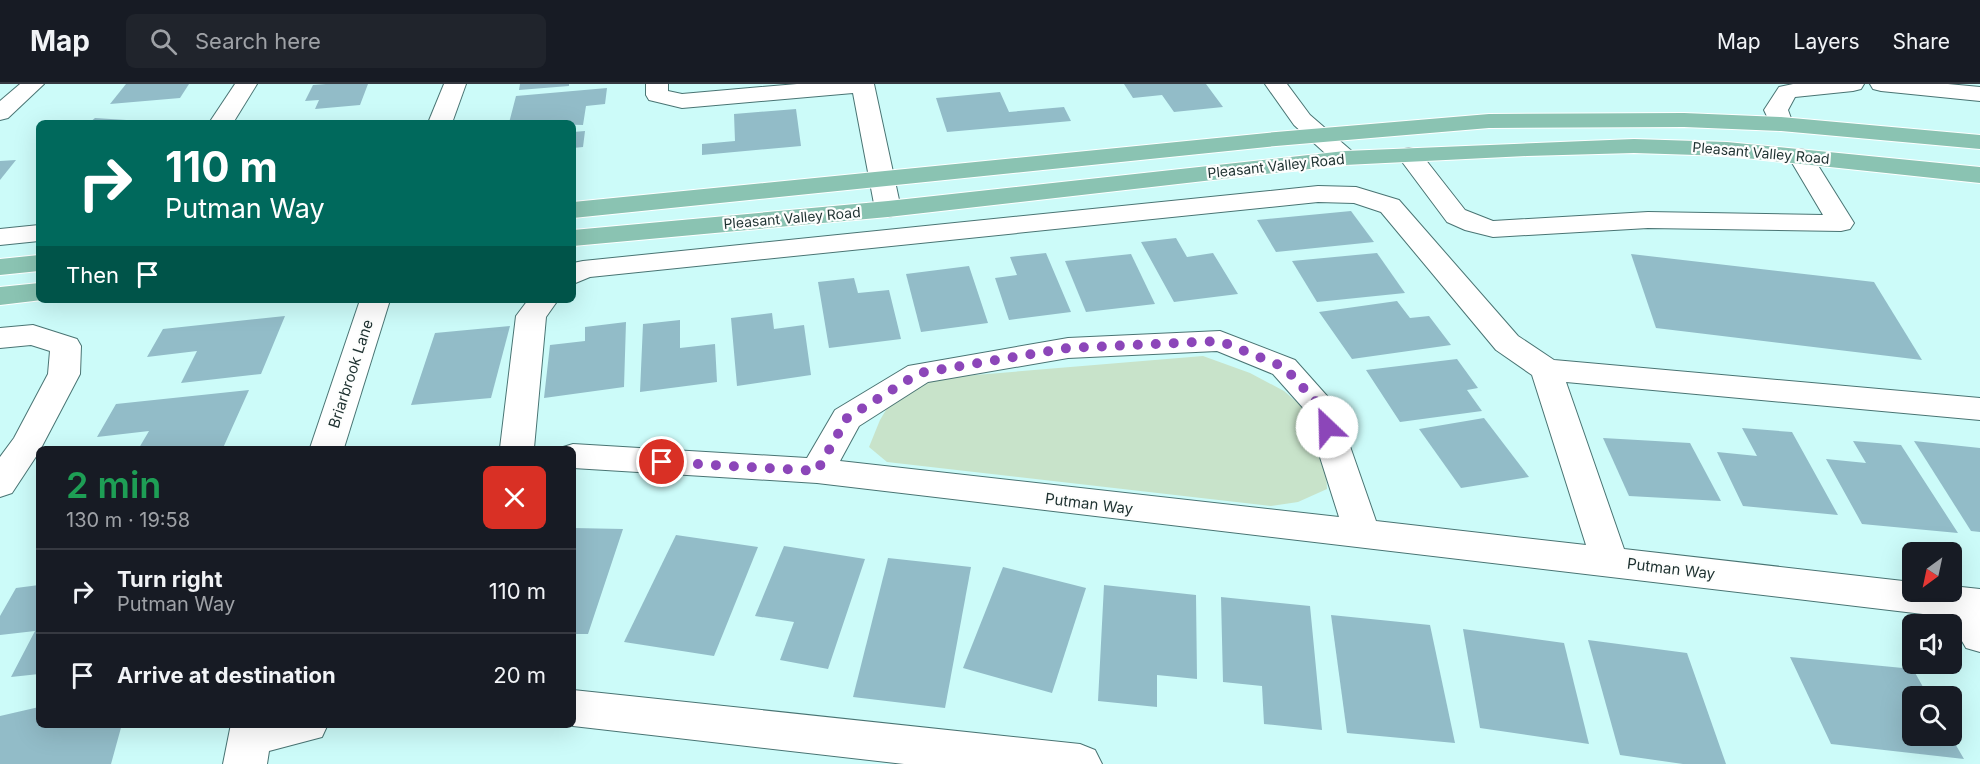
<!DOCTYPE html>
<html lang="en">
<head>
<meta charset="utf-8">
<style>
  :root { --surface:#171b24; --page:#20242c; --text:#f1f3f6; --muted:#9ea1a6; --line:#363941 }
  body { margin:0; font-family:Inter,sans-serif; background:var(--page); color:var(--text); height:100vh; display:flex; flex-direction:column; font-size:22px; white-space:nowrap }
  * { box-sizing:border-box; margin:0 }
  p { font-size:20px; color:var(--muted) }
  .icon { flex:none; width:33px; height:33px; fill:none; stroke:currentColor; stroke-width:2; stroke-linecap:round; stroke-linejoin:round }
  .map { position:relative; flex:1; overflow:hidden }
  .panel { position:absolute; left:36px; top:362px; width:540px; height:282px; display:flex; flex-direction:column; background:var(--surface); border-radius:9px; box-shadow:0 6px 24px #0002 }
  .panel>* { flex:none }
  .top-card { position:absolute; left:36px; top:36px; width:540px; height:183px; border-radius:9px; box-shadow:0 6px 24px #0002; background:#00695c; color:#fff; overflow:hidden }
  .needle { width:39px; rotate:213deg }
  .buttons { position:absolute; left:1902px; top:458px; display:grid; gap:12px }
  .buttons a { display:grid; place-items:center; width:60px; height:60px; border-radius:9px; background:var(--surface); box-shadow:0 6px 24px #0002; font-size:30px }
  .pin { position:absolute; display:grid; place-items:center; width:51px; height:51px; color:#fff; margin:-26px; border:3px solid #fff; border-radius:50%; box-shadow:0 2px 6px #0007 }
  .me { position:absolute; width:66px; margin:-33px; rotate:336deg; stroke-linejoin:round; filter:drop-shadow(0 0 4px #0008) }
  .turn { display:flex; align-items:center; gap:21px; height:126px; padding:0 30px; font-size:27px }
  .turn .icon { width:78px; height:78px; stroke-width:2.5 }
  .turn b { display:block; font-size:42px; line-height:51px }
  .then { display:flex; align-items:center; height:57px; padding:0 30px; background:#0003; gap:12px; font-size:22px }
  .round { display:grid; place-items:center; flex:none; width:63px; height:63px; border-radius:9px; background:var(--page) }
  .overview { display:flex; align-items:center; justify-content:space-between; height:102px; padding:0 30px }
  h1 { font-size:36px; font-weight:600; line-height:45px; color:#1e9e55 }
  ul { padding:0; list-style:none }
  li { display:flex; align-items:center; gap:18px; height:84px; padding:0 30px; border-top:2px solid var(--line) }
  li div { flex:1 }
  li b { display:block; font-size:22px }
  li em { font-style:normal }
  header { display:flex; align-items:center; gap:36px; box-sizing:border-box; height:84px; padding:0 30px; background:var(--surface); border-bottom:2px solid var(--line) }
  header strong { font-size:28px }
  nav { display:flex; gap:33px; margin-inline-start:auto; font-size:21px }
  .search { width:420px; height:54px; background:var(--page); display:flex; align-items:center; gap:15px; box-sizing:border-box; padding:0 21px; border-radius:9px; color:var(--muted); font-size:22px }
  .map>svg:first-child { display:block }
</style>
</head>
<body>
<header>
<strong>Map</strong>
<div class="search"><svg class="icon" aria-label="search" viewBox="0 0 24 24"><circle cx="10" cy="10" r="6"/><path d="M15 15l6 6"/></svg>Search here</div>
<nav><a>Map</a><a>Layers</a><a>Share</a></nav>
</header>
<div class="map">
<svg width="1980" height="680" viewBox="0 0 1980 680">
  <rect width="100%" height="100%" fill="#ccfbf9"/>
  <path fill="#c8e3ca" d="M1203 272 1250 289 1284 307 1313 332 1326 386 1327 405 1298 418 1271 422 887 378 869 363 880 336 892 316 927 295Z"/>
  <g fill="#92bcc8">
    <path d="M126 0H189L180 14 110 20Z"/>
    <path d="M326 0H368L360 21 315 25 319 16 305 17 313 1Z"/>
    <path d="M520 0H569V2L519 6Z"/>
    <path d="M1124 0H1206L1223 23 1174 28 1162 11 1133 14Z"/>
    <path d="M607 4 605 20 586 22 583 41 509 39 516 12Z"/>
    <path d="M1000 8 1009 28 1064 23 1071 37 947 48 936 14Z"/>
    <path d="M796 25 801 62 702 71V60L735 57 734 30Z"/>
    <path d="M95 34 142 37V39H89Z"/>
    <path d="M585 47 583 63 573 64V48Z"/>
    <path d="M16 76 0 96V77Z"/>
    <path d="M1351 127 1374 158 1276 168 1257 136Z"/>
    <path d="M1176 154 1187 173 1213 169 1238 210 1174 218 1141 158Z"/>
    <path d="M1046 169 1071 228 1009 236 995 194 1017 191 1010 173Z"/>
    <path d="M1377 169 1405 209 1317 218 1292 177Z"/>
    <path d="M1131 170 1155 220 1086 228 1065 177Z"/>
    <path d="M1631 170 1874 198 1922 276 1656 244Z"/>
    <path d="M969 182 988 239 921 248 906 190Z"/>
    <path d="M854 194 858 209 889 206 901 255 829 264 818 198Z"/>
    <path d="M1397 217 1410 234 1429 232 1451 261 1352 275 1319 228Z"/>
    <path d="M772 229 774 245 804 241 811 291 737 302 731 234Z"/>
    <path d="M285 232 261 290 181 299 197 267 147 273 163 245Z"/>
    <path d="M680 236V264L715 260 717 298 640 308 643 240Z"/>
    <path d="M626 238 624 303 544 314 550 261 585 257V243Z"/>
    <path d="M510 242 491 314 411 321 435 249Z"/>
    <path d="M1457 275 1478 304 1467 306 1482 327 1400 338 1366 286Z"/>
    <path d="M249 306 223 364H139L149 347 97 353 116 320Z"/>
    <path d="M1484 334 1529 393 1461 404 1419 345Z"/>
    <path d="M1742 344 1792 348 1838 431 1743 422 1717 368 1757 372Z"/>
    <path d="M1603 354 1690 359 1721 417 1629 412Z"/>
    <path d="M1853 357 1901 361 1958 449 1862 440 1826 375 1866 379Z"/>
    <path d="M1914 357 1980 364V448L1971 447Z"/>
    <path d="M573 444 623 445 588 550H573Z"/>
    <path d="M676 451 758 463 714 572 624 558Z"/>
    <path d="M784 462 865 475 828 585 780 576 794 538 755 532Z"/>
    <path d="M888 474 971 483 945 624 853 613Z"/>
    <path d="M1003 483 1086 504 1052 609 963 584Z"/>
    <path d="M39 501V590L11 593 35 547 0 551V532L16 504Z"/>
    <path d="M1104 501 1196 511 1197 595 1157 591V623L1098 617Z"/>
    <path d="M1221 513 1310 522 1322 646 1264 640 1262 602 1223 598Z"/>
    <path d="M1331 531 1430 541 1455 659 1347 649Z"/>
    <path d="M1463 545 1564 559 1589 660 1480 644Z"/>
    <path d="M1588 556 1687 569 1726 680H1683L1620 671Z"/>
    <path d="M1790 573 1913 585 1928 612H1912V651H1950L1964 675 1831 660Z"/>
    <path d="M39 623V640H122L111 680H0V632Z"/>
  </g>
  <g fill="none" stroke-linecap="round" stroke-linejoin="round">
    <defs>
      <g id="minor">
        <path d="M20 0H44L8 34 0 36V17Z"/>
        <path d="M235 0H257L233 39H209Z"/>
        <path d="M444 0H466L452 39H428Z"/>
        <path d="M646 0H668V7L682 10 797 0H874L901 125 897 131 888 133 879 131 875 125 853 9 682 24 649 16 646 11Z"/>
        <path d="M1265 0H1287L1310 31 1354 69 1357 74 1354 79 1345 81 1336 79 1294 41Z"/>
        <path d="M1793 0H1864L1861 5 1853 7 1795 13 1788 26 1793 40 1789 45 1781 47 1773 45 1764 26 1779 3Z"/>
        <path d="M1870 0H1948L1980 3V17L1881 7 1873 5Z"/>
        <path d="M1409 64 1418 66 1465 126 1493 137 1648 128 1823 131 1788 72 1791 67 1800 65 1809 67 1854 139 1850 145 1841 147 1648 144 1493 153 1465 146 1447 138 1397 71 1400 66Z"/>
        <path d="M1318 102 1356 103 1399 116 1518 252 1554 276 1980 314V336L1566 298 1624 465 1912 498V507H1952V502L1980 505V568L1966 564 1948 533 817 399 573 384V364H560L573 360 807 374 835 326 908 282 1068 254 1220 247 1295 276 1336 322 1376 437 1586 461 1532 291 1496 266 1381 128 1354 119 1318 118 590 193 573 200V179L583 177ZM1217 267 1273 290 1305 326 1339 433 840 377 859 342 928 298 1068 274Z"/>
        <path d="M39 141V157L0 161V145Z"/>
        <path d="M360 216H390L344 364H310Z"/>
        <path d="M528 216H558L546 233 534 364H500L516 232Z"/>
        <path d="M33 241 77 255 81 262 80 290 39 368 12 409 0 413V373L14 354 48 290 50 267 31 261 0 264V244Z"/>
        <path d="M573 606 1080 660 1095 666 1102 680H904L573 642 568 640H573Z"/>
        <path d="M231 640H328L322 653 269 667 267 680H223Z"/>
      </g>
      <g id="major">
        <path d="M1684 29 1781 33 1980 51V65L1781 47 1684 43 1489 44 1276 62 573 134V118L1276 48 1489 30Z"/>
        <path d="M1634 55 1727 58 1980 83V99L1727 72 1634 69 1527 72 1345 81 888 133 573 162V146L888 117 1345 67Z"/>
        <path d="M39 171V187L0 191V175Z"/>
        <path d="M39 199V216H42L0 221V203Z"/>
      </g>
    </defs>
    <use href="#minor" stroke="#497473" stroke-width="2"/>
    <use href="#major" stroke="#fff" stroke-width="2"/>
    <use href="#minor" fill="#fff" fill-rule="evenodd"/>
    <use href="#major" fill="#8ac3b2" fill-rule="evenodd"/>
  </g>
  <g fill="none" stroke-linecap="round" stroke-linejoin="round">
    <path stroke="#8c46b9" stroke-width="10" stroke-dasharray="0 18" d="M662 378 817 387 847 334 919 289 1068 264 1220 257 1284 283 1320 322 1327 343"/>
  </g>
  <g text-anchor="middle" stroke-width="4.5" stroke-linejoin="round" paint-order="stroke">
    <g font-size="14" fill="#1e3130" stroke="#fdfefd">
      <text transform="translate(1761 69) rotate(5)" y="5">Pleasant Valley Road</text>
      <text transform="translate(1276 82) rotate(-6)" y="5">Pleasant Valley Road</text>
      <text transform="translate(792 134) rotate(-5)" y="5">Pleasant Valley Road</text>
    </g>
    <g font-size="15" fill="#1e3130" stroke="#fdfefd">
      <text transform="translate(351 290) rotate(-72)" y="5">Briarbrook Lane</text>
      <text transform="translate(1089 420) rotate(7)" y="5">Putman Way</text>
      <text transform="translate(1671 485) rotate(7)" y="5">Putman Way</text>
    </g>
  </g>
</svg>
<div class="buttons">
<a><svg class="needle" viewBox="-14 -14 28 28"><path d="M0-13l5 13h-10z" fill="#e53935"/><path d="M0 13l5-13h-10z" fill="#9ea1a6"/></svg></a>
<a><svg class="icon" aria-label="sound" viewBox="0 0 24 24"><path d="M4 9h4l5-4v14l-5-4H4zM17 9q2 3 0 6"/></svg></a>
<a><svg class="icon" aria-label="search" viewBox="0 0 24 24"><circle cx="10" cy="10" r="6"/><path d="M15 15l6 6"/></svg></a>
</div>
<div class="pin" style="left:662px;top:378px;background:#d93025"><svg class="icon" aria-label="arrive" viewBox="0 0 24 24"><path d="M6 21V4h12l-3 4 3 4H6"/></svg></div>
<svg class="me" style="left:1327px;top:343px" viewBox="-20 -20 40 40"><circle r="19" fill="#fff"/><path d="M0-13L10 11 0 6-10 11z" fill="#8c46b9"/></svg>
<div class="top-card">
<div class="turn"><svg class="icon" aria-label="right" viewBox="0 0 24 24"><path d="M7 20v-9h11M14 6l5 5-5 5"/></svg><div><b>110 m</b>Putman Way</div></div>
<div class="then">Then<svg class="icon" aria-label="arrive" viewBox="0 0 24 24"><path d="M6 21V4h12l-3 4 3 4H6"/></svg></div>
</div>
<section class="panel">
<div class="overview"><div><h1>2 min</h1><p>130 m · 19:58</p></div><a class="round" style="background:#d93025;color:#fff"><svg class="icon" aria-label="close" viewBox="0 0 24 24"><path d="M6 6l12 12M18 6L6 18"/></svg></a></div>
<ul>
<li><svg class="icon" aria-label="right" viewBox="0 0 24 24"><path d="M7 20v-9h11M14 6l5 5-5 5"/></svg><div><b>Turn right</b><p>Putman Way</p></div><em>110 m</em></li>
<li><svg class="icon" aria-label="arrive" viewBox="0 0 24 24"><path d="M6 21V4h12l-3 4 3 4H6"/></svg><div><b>Arrive at destination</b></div><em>20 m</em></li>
</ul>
</section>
</div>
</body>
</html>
